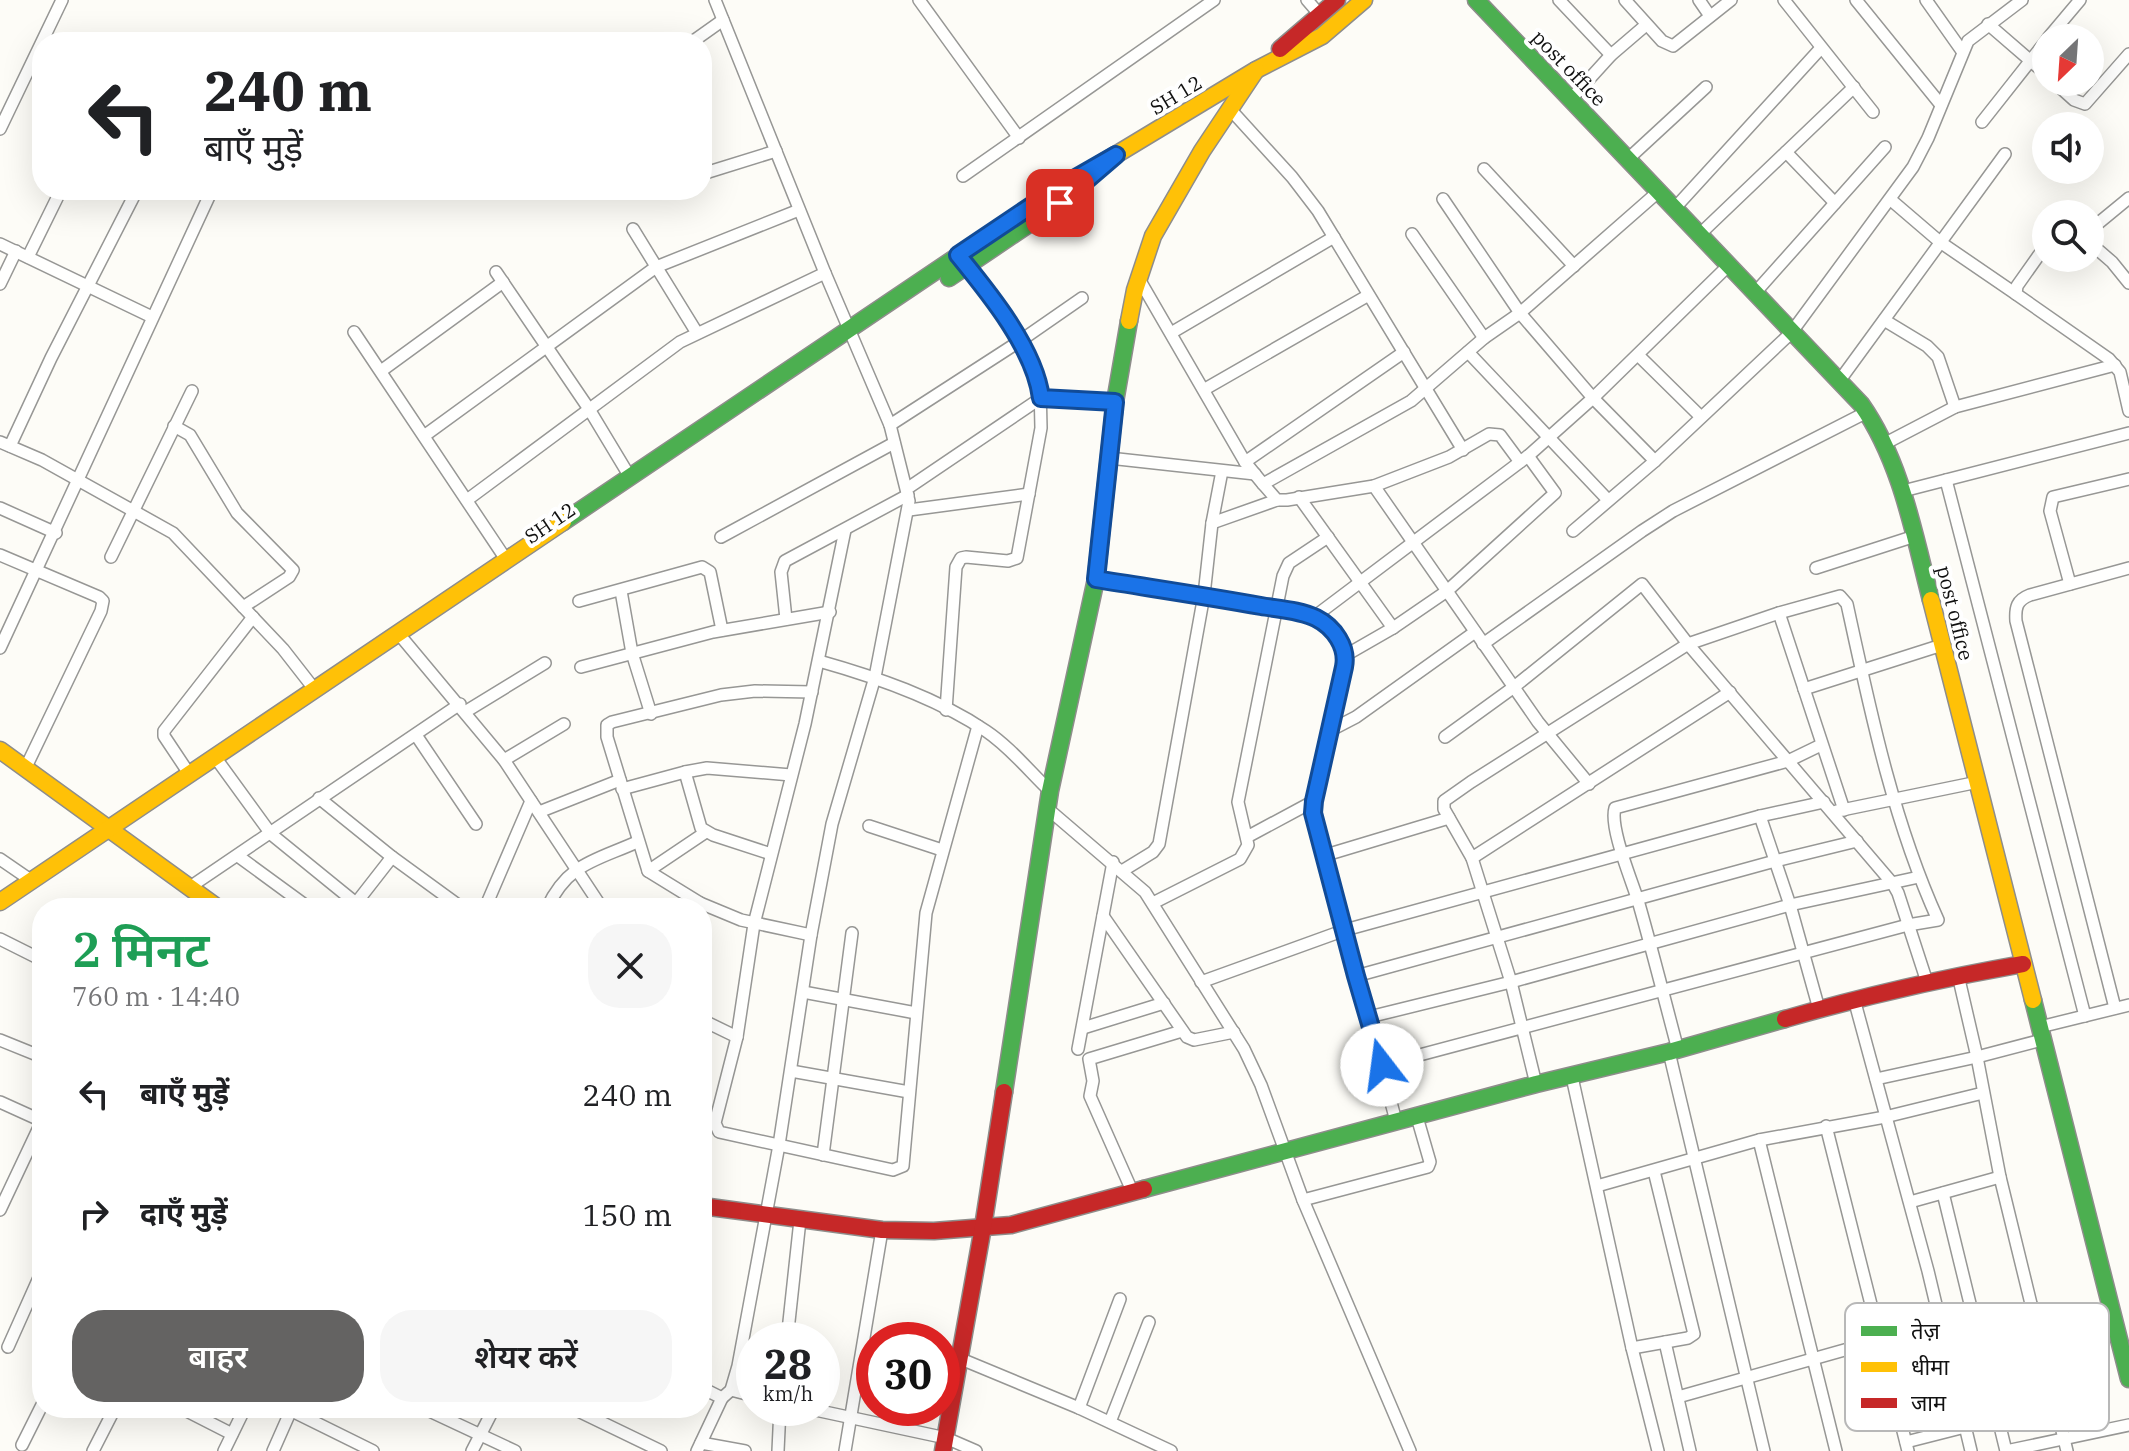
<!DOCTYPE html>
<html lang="hi">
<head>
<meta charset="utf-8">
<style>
  :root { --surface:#fff; --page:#f6f6f6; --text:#202124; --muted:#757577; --accent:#646362 }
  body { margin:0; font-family:"IBM Plex Serif","Noto Sans Devanagari",serif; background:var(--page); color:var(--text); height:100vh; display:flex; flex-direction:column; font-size:30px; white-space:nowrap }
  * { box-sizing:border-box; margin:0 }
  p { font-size:26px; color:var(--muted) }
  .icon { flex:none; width:44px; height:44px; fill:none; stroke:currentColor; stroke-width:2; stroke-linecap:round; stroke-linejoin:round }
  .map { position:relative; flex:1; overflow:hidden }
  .side { position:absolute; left:32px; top:898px; width:680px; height:520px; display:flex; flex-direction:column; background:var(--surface); border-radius:32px; box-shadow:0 8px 32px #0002 }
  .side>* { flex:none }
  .hud { position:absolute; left:32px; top:32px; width:680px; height:168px; border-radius:32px; box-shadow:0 8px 32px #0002; background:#fff; color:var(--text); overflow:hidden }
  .needle { width:52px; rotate:205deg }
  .buttons { position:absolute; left:2032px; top:24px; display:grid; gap:16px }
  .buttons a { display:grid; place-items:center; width:72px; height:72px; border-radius:50%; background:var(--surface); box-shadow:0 8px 32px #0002; font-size:40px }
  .speed { position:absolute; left:736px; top:1322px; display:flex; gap:16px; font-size:40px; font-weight:700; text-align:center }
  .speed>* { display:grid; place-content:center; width:104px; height:104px; border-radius:50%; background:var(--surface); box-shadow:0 8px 32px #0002; line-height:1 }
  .speed small { font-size:20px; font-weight:400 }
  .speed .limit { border:12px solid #d22; background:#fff; color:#111 }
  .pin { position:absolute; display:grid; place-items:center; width:68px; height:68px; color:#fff; margin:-34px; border-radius:16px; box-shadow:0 4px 12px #0006 }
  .me { position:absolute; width:88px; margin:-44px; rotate:345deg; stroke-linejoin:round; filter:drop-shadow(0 0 6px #0008) }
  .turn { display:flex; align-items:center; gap:28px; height:168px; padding:0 40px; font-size:36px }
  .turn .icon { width:104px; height:104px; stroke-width:2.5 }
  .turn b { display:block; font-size:56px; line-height:68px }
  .round { display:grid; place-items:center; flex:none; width:84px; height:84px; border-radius:32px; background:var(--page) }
  .overview { display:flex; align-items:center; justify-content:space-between; height:136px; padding:0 40px }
  h1 { font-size:48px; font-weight:600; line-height:60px; color:#1e9e55 }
  .primary-button { display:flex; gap:16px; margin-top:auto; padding:16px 40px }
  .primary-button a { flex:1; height:92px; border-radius:32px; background:var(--accent); color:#fff; font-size:32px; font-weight:600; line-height:92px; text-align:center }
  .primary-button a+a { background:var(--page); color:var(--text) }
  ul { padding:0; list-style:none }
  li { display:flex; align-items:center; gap:24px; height:120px; padding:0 40px }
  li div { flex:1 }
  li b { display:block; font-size:30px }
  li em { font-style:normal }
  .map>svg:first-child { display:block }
</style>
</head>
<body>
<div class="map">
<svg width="2129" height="1451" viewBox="0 0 2129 1451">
  <rect width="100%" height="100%" fill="#fdfcf7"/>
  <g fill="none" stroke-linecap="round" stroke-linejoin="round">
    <defs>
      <g id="street">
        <path d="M715 0 825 273 890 425 909 501 875 677 832 824 811 935 779 1145 738 1366 731 1390 722 1398"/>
        <path d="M919 0 1019 138"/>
        <path d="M1307 0 1320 15"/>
        <path d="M1559 0 1611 55"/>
        <path d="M1625 0 1662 41 1673 46 1731 0"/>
        <path d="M1699 0 1710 16"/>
        <path d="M1784 0 1873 112"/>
        <path d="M1856 0 1941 105"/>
        <path d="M1926 0 1962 51"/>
        <path d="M1988 24 2046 74"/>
        <path d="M2048 38 2080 0"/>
        <path d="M692 42 723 20"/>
        <path d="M2054 82 2074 100 2085 104 2129 54"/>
        <path d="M1571 99 1611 55 1646 25"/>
        <path d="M1230 109 1292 177 1318 211 1463 450"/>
        <path d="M1982 122 2046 41"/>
        <path d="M0 129 62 0"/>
        <path d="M1786 152 1835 203"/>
        <path d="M1628 159 1706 87"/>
        <path d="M1484 169 1574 266"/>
        <path d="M702 174 776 151"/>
        <path d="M963 176 1214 0"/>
        <path d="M1443 199 1520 313 1593 398 1655 461"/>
        <path d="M1891 200 1940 242 2016 294"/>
        <path d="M1674 209 1821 48"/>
        <path d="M633 229 697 333"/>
        <path d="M2090 230 2129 198"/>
        <path d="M1412 234 1484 338"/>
        <path d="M1699 235 1854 87"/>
        <path d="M2090 243 2112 262 2129 283"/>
        <path d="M0 244 152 317"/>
        <path d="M2046 245 2017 286 2016 294 2109 359 2120 372 2129 411"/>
        <path d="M28 257 61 190"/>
        <path d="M496 272 589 409 630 477"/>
        <path d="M1139 279 1245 462 1263 484 1411 401 1484 338 1520 313 1658 192"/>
        <path d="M0 284 16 251"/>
        <path d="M1754 294 1885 147"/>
        <path d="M1884 320 1927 346 1938 357 1955 407"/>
        <path d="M354 332 507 561"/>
        <path d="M1171 333 1334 237"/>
        <path d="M1468 352 1608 500"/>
        <path d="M1638 355 1701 417"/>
        <path d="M381 371 503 282"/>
        <path d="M1840 380 2005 154"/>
        <path d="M1205 389 1367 296"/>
        <path d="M890 425 1020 341 1082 298"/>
        <path d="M174 426 190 435 237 513 293 570 289 577 243 607"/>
        <path d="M424 436 656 267 799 210"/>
        <path d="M0 442 42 460 173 533 283 649 315 690"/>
        <path d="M1884 444 1955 407 2115 365"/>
        <path d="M10 446 51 358 137 190"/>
        <path d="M1109 458 1255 474"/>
        <path d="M1245 462 1404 352"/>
        <path d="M1946 480 2085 1016"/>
        <path d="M1263 484 1277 500H1287L1374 486 1449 457 1489 434 1500 435 1520 462"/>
        <path d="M1374 486 1538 722 1589 784"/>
        <path d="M908 488 1041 398 1115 402"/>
        <path d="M1903 491 2129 433"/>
        <path d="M1299 497 1393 628"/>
        <path d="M467 500 680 342 825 273"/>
        <path d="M0 508 56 533"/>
        <path d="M909 510 1029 494"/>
        <path d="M1212 523 1277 500"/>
        <path d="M845 530 805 724 754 924 737 1037 715 1123 719 1132 893 1170 903 1166 926 913 978 726"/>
        <path d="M1573 531 1655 461 1791 333 1913 167 1928 138 1968 41 2022 0"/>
        <path d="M721 537 894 443"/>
        <path d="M0 555 99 597 103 601 101 611 26 767"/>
        <path d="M111 557 192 391"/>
        <path d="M1816 568 1915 536"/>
        <path d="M1096 579C1151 587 1206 596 1261 606 1278 609 1300 610 1316 618 1334 627 1347 647 1344 667L1314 801 1313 813 1396 1121"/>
        <path d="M2070 584 2050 511 2053 497 2129 479"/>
        <path d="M621 591 632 653 651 714"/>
        <path d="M579 601 702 567 710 572 722 630"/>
        <path d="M1779 613 1844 810"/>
        <path d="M1314 617 1528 456 1593 398 1728 266"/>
        <path d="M786 619 781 572 785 561 908 495"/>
        <path d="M398 633 504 760 602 908"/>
        <path d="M1483 644 1642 531 1673 511 1867 412"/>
        <path d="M0 648 212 190"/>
        <path d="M1346 655 1393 628 1447 591 1555 493 1528 456"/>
        <path d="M819 661C876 677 937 698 986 731 1010 747 1030 772 1050 791"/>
        <path d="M581 667 713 632 830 612"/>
        <path d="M1804 689 1942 645"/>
        <path d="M946 710 956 567 961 558 966 557 1008 561 1017 558 1041 428 1040 385 1020 341 964 262"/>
        <path d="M465 712 545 663"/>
        <path d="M1329 731 1356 717 1475 632"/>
        <path d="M416 735 476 824"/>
        <path d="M1445 737 1514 687 1642 584 1688 644 1893 884 1898 893 1927 982"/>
        <path d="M215 757 271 834 362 908"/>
        <path d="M504 760 564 724"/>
        <path d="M685 772 701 828 713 835 771 854"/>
        <path d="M190 775 164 736V731L253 617"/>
        <path d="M622 789 685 772 707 768 791 775"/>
        <path d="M319 798 392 857 462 908"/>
        <path d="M1048 809 1145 892 1244 1049 1261 1085 1303 1200 1410 1451"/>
        <path d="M1837 811 1978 782"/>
        <path d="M539 812 620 780"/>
        <path d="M1760 816 1790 905 1819 1009"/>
        <path d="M869 826 942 850"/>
        <path d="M1247 837 1314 801"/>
        <path d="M1326 855 1449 818"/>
        <path d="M238 856 309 908"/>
        <path d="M1472 858 1511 982 1536 1084"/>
        <path d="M0 859 32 881"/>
        <path d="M648 871 706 832"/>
        <path d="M1122 871 1153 852 1159 844 1204 595 1212 523 1222 471"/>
        <path d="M190 887 460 704"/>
        <path d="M700 903 648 871 607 737V725L612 722 721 695 755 691 812 692"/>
        <path d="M1153 903 1240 859 1248 845 1238 802 1283 576 1289 563 1328 537"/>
        <path d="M353 907 392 857"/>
        <path d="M698 907 700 903 741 920 811 935"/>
        <path d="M485 908 531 801"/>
        <path d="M547 908C568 863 595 861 637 842"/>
        <path d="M1103 916 1187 1037 1194 1040 1234 1032"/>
        <path d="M0 939 42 960"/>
        <path d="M1958 975 1977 1057 2000 1177 2067 1451"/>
        <path d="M1356 976 1775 861 1857 841"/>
        <path d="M1201 982 1345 930 1760 816 1824 802"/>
        <path d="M803 992 916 1013"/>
        <path d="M1854 999 1928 1271 1971 1451"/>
        <path d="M2115 1008 2016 621C2015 607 2017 600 2030 595L2129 568"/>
        <path d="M1369 1017 1511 982 1790 905 1919 877"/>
        <path d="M702 1020 737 1037"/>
        <path d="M2040 1027 2129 1005"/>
        <path d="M1083 1028 1164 1003"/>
        <path d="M0 1040 42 1057"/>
        <path d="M1078 1049 1113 862"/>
        <path d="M1678 1050C1665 1001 1653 953 1639 904 1633 883 1609 828 1615 808L1788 761 1821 745"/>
        <path d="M1669 1052 1764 1451"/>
        <path d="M1382 1065 1908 925 1938 920C1893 821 1870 710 1847 604L1840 596 1779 613 1688 644 1471 782 1444 801V809L1472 858 1730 692"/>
        <path d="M791 1071 909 1092"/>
        <path d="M1572 1077 1632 1348 1658 1451"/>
        <path d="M1876 1079 1977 1057 2042 1040"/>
        <path d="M0 1102 42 1121"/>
        <path d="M1826 1126 1908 1451"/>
        <path d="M1759 1140 1836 1451"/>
        <path d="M823 1155 852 933"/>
        <path d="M1597 1186 1759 1140 1885 1117 1983 1093"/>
        <path d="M1133 1193 1090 1096 1093 1081 1089 1059 1182 1031"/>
        <path d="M1943 1193 2006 1451"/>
        <path d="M1303 1200 1428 1167 1430 1162 1417 1117"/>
        <path d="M1910 1202 2000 1177"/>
        <path d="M0 1210 42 1121"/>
        <path d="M1941 1328 2033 1307"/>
        <path d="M787 1340 800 1220"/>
        <path d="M1665 1342 1690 1451"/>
        <path d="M8 1347 42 1271"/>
        <path d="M1632 1348 1688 1338 1694 1334 1654 1171"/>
        <path d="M961 1359 1079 1408 1171 1451"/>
        <path d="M731 1390 754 1396"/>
        <path d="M1678 1397 1880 1340"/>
        <path d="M181 1408 232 1434"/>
        <path d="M286 1408 373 1451"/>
        <path d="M423 1408 515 1451"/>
        <path d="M572 1408 661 1451"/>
        <path d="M806 1408 946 1438 976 1451"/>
        <path d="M1079 1408 1120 1299"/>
        <path d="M1110 1422 1149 1322"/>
        <path d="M1906 1442 1965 1427"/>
        <path d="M701 1443 745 1451"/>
        <path d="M22 1445 42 1405"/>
        <path d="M93 1451 115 1408"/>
        <path d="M224 1451 245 1408"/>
        <path d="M273 1451 292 1408"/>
        <path d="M472 1451 494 1408"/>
        <path d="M697 1451 722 1398 702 1388"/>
        <path d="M778 1451 780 1408"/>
        <path d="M845 1451 882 1230"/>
        <path d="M2006 1451 2129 1425"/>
      </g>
      <g id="fast">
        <path d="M1476 0 1861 404C1901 461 1914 534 1931 600"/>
        <path d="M949 278 1060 203 1083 184"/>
        <path d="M563 522 1041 200"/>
        <path d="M2033 1000 2129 1379"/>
        <path d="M1004 1092 1050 791 1096 579 1115 402 1129 321"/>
        <path d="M1144 1189 1536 1084 1669 1052 1785 1019"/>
      </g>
      <g id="slow">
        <path d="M1041 200 1256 70 1322 36 1364 0"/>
        <path d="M1129 321 1135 290 1153 236 1202 151 1256 70"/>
        <path d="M1931 600 2033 1000"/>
        <path d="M0 750 218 908"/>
        <path d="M0 902 563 522"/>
      </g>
      <g id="jam">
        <path d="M1280 49 1337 0"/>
        <path d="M1785 1019C1864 996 1943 978 2023 964"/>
        <path d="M702 1206 882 1230 934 1231 1011 1225 1144 1189"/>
        <path d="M943 1451 983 1227 1004 1092"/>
      </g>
    </defs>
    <use href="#street" stroke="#979795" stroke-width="14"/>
    <use href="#fast" stroke="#8e8d8b" stroke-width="19"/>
    <use href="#slow" stroke="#8e8d8b" stroke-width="19"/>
    <use href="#jam" stroke="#8e8d8b" stroke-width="19"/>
    <use href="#street" stroke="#fffffe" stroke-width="11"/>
    <use href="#fast" stroke="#4caf50" stroke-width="16"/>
    <use href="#slow" stroke="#ffc107" stroke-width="16"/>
    <use href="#jam" stroke="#c62828" stroke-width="16"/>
  </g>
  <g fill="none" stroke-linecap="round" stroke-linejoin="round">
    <defs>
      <path id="route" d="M1060 203 1116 155 1055 190 958 255C989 293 1035 349 1041 398L1115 402 1096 579C1151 588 1206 596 1261 606 1278 609 1300 610 1316 618 1334 627 1348 647 1344 667L1314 801 1313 813 1356 976 1382 1065"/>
    </defs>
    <use href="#route" stroke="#114b97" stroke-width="20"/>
    <use href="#route" stroke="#1a73e8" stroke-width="14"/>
  </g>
  <g text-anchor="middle" stroke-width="8" stroke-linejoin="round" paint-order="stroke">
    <g font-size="20" fill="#111" stroke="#fff">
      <text transform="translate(1569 68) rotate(46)" y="7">post office</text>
      <text transform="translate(1176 95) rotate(-31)" y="7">SH 12</text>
      <text transform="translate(550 523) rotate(-34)" y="7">SH 12</text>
      <text transform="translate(1955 613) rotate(76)" y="7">post office</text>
    </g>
  </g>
  <rect x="1845" y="1303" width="264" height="128" rx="12" fill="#fff" stroke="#b8b8b8" stroke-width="2"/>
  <rect x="1861" y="1326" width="36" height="10" fill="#4caf50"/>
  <rect x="1861" y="1362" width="36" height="10" fill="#ffc107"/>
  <rect x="1861" y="1398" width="36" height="10" fill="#c62828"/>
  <g font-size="22" fill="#111">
    <text x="1911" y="1339">तेज़</text>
    <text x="1911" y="1375">धीमा</text>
    <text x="1911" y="1411">जाम</text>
  </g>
</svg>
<div class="buttons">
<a><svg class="needle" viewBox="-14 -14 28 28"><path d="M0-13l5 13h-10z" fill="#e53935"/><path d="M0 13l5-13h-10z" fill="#757577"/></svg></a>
<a><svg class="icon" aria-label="sound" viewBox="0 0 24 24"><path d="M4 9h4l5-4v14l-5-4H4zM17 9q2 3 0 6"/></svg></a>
<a><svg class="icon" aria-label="search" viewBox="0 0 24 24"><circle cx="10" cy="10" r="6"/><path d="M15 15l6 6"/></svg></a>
</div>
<div class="speed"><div>28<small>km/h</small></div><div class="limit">30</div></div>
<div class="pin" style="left:1060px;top:203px;background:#d93025"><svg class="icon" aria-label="arrive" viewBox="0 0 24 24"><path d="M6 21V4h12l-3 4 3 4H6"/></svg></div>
<svg class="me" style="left:1382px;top:1065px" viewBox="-20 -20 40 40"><circle r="19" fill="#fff"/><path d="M0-13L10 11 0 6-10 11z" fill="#1a73e8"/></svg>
<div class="hud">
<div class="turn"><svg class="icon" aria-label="left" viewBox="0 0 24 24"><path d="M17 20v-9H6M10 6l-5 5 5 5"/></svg><div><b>240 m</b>बाएँ मुड़ें</div></div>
</div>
<section class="side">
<div class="overview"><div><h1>2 मिनट</h1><p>760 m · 14:40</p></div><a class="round"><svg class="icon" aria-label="close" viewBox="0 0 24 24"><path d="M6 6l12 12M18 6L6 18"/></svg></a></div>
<ul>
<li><svg class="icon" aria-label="left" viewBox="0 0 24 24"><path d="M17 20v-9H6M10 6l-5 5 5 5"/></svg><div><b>बाएँ मुड़ें</b></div><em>240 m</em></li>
<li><svg class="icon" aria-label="right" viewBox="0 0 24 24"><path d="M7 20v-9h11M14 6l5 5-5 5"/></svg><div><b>दाएँ मुड़ें</b></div><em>150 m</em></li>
</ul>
<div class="primary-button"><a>बाहर</a><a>शेयर करें</a></div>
</section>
</div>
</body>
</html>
